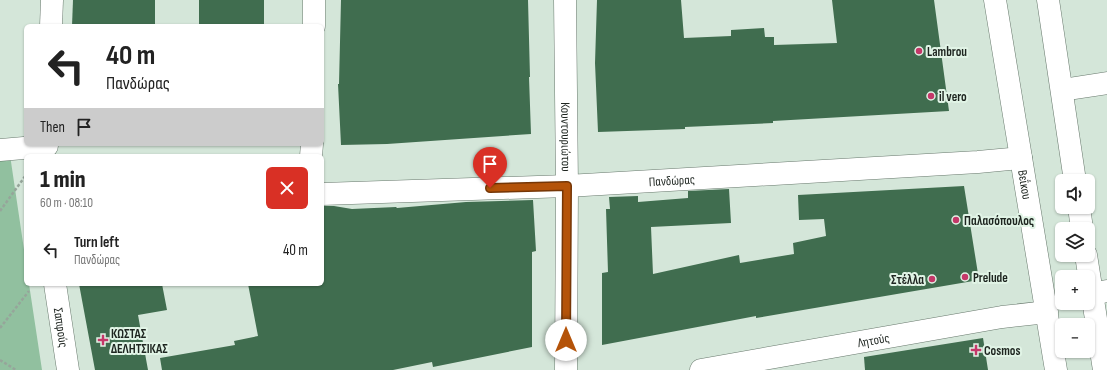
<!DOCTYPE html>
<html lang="en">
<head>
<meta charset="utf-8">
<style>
  :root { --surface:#fff; --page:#f6f6f6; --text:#222; --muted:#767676 }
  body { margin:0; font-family:"Sofia Sans Condensed",sans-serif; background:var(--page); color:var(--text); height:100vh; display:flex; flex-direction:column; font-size:15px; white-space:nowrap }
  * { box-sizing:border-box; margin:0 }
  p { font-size:13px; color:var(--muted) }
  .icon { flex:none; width:22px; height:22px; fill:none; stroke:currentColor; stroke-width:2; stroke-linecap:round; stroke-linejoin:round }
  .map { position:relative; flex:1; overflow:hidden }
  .drawer { position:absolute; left:24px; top:154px; width:300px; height:132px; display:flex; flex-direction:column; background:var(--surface); border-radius:6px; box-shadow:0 1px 3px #0004 }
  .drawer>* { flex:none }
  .top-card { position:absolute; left:24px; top:24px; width:300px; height:122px; border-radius:6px; box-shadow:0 1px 3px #0004; background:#fff; color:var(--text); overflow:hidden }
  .buttons { position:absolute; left:1055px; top:174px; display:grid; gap:8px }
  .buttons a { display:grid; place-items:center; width:40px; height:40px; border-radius:6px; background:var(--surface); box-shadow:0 1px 3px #0004; font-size:20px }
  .pin { position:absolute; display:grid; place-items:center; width:34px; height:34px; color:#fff; margin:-41px -17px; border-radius:50% 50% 50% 0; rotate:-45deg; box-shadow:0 0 4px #0007 }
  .pin .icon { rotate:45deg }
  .me { position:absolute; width:44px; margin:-22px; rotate:0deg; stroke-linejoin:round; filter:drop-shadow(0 0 3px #0008) }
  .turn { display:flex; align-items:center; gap:14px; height:84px; padding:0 16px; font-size:18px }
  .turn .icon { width:52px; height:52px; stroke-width:2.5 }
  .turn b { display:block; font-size:28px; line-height:34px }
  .then { display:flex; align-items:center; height:38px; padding:0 16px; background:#0003; gap:8px; font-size:15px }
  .round { display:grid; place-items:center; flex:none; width:42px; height:42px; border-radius:6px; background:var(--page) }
  .head { display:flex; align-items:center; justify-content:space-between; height:68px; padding:0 16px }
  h1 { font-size:24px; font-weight:800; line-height:30px }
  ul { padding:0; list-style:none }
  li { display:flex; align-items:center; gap:12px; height:56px; padding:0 16px }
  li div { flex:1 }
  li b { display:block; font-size:15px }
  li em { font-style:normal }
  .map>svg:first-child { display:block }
</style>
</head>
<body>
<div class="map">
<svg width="1107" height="370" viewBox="0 0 1107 370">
  <rect width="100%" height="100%" fill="#d4e6d9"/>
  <path fill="#91c09f" d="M10 155 26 263V284H29L42 370H0V156Z"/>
  <g fill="#406d4f">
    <path d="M73 0H155V26H72Z"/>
    <rect x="199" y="0" width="65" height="26"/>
    <path d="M341 0H528L530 77H529L531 134 387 144 341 145 338 84H339Z"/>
    <path d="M597 0H681L684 38 731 36V30L764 28 765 37H774V45L837 43 832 0H934L949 111 773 121V123L685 127V129L598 132 595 63Z"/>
    <path d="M964 186 979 280 756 318V316L602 345V273L608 272 606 209H610L609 197 638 196V202L688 198V191L729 189 731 223 651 227 653 274 739 255 740 263 794 254 793 243 826 236 824 219 799 220 798 195Z"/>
    <path d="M533 200 536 251 532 252V347L433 367 432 362 393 370H162L160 358 235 345 234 341 258 336 248 284H322V206H334L352 209 396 207 397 208 466 202Z"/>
    <path d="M79 284H162L167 310 138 315 148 370H95Z"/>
    <path d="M983 338 988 370H865L864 357Z"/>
  </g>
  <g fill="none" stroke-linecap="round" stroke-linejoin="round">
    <defs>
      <g id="pedestrian">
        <path id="s1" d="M55 284 68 370"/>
      </g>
      <g id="minor">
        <path id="s2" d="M565 0 567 186 566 370"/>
        <path d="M51 26 52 0"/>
        <path d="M314 26V0"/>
        <path d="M1062 90 1107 83"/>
        <path d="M0 150 47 146"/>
        <path d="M311 156 312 144"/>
        <path id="s3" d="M322 194 567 186 978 162 1021 158"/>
        <path d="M1091 294 1107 291"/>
        <path id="s4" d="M701 370 1002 317 1047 312"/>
      </g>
      <g id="primary">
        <path id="s5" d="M995 0 1056 370"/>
        <path d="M1048 0 1075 181"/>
        <path d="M1079 207 1082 229"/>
        <path d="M1086 255 1104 370"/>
      </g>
    </defs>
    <use href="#pedestrian" stroke="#68796d" stroke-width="23"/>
    <use href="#minor" stroke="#68796d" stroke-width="23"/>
    <use href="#primary" stroke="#68796d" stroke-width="23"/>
    <g stroke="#96a59a" stroke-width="2.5" stroke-dasharray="3 2" stroke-linecap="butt">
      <path d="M0 211 26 175"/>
      <path d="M0 328 29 291"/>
      <path d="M0 360 16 370"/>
    </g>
    <use href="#pedestrian" stroke="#fff" stroke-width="22"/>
    <use href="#minor" stroke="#fff" stroke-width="22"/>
    <use href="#primary" stroke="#fff" stroke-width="22"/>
  </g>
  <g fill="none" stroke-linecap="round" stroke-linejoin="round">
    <defs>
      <path id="route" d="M490 188 567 186 566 340"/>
    </defs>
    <use href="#route" stroke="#753606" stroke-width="10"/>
    <use href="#route" stroke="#b45309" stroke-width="7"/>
  </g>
  <g fill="#c43869" stroke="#e1f4e6" stroke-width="1.5">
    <circle cx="919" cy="51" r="4"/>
    <circle cx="931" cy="96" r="4"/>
    <circle cx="956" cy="220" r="4"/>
    <circle cx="965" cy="277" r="4"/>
    <circle cx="932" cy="279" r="4"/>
    <path d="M101 334h4v4h4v4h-4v4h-4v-4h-4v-4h4z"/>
    <path d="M974 344h4v4h4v4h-4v4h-4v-4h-4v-4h4z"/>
  </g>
  <g text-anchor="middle" stroke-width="4" stroke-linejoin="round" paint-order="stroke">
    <g font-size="13" font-weight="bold" fill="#1e2520" stroke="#e1f4e6" text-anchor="start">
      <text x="927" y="56">Lambrou</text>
      <text x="939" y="101">il vero</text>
      <text x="964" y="225">Παλασόπουλος</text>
      <text x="973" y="282">Prelude</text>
      <text x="924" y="284" text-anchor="end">Στέλλα</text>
      <text x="111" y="338">ΚΩΣΤΑΣ<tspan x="111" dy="15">ΔΕΛΗΤΣΙΚΑΣ</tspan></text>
      <text x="984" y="355">Cosmos</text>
    </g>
    <g font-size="13" fill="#1e2520" stroke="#e1f4e6">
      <text dy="5" stroke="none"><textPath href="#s2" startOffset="137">Κουντουριώτου</textPath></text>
      <text dy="5" stroke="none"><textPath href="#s3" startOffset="350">Πανδώρας</textPath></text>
      <text dy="5" stroke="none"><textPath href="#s5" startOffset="187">Βεΐκου</textPath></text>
      <text dy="5" stroke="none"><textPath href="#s1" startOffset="44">Σαπφούς</textPath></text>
      <text dy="5" stroke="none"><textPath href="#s4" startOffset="175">Λητούς</textPath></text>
    </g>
  </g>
</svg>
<div class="buttons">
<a><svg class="icon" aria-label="sound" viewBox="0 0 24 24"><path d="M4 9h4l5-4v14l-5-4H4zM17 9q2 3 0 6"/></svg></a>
<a><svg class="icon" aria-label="layers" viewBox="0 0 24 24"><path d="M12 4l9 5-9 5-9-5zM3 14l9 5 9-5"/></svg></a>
<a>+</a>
<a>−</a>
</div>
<div class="pin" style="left:490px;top:188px;background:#d93025"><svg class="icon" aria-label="arrive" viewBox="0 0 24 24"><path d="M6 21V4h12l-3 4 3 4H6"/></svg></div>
<svg class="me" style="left:566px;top:340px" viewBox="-20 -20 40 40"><circle r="19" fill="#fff"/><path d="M0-13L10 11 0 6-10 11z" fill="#b45309"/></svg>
<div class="top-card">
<div class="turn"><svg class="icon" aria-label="left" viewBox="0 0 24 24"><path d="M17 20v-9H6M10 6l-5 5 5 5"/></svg><div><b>40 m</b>Πανδώρας</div></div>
<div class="then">Then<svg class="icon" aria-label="arrive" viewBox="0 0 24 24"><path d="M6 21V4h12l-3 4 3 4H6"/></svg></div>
</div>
<section class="drawer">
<div class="head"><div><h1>1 min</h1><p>60 m · 08:10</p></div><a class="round" style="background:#d93025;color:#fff"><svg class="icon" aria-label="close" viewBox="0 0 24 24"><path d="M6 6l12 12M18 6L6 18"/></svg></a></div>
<ul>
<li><svg class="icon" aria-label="left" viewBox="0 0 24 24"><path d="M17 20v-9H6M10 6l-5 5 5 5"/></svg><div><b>Turn left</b><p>Πανδώρας</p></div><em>40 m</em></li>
</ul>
</section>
</div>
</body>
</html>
